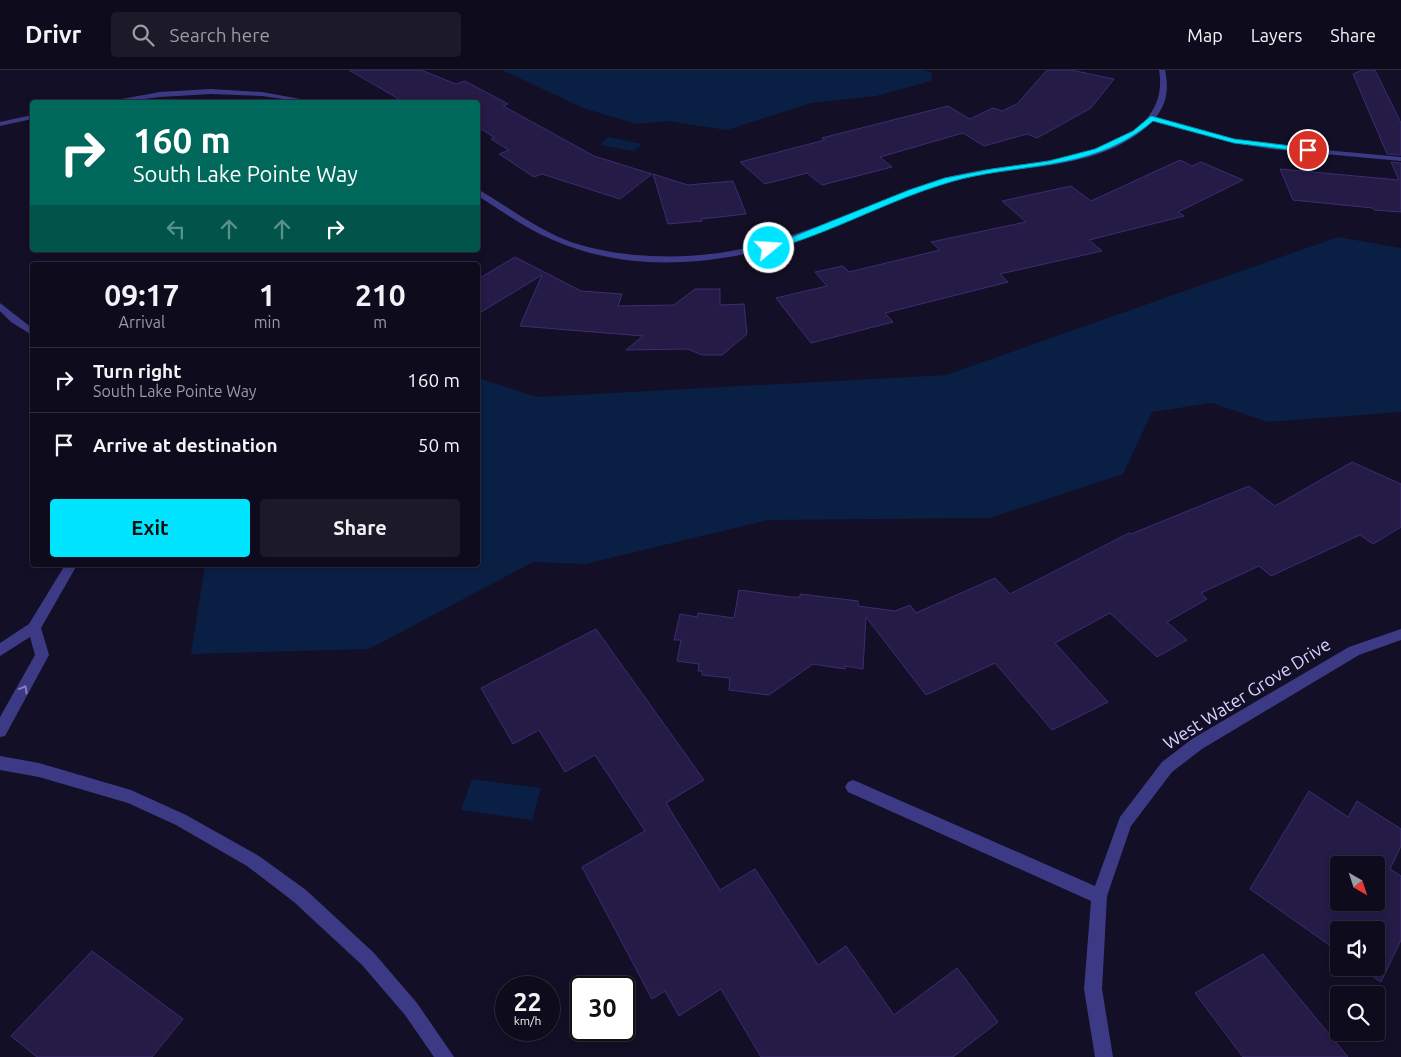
<!DOCTYPE html>
<html lang="en">
<head>
<meta charset="utf-8">
<style>
  :root { --surface:#0e0b1c; --page:#1c1929; --text:#f1f3f6; --muted:#9b9ba3; --line:#2e2b3b; --accent:#00e5ff }
  body { margin:0; font-family:Ubuntu,sans-serif; background:var(--page); color:var(--text); height:100vh; display:flex; flex-direction:column; font-size:19px; white-space:nowrap }
  * { box-sizing:border-box; margin:0 }
  p { font-size:16px; color:var(--muted) }
  .icon { flex:none; width:28px; height:28px; fill:none; stroke:currentColor; stroke-width:2; stroke-linecap:round; stroke-linejoin:round }
  .map { position:relative; flex:1; overflow:hidden }
  .details { position:absolute; left:30px; top:192px; width:450px; height:305px; display:flex; flex-direction:column; background:var(--surface); border-radius:5px; box-shadow:0 2px 8px #0003,0 0 0 1px var(--line) }
  .details>* { flex:none }
  .guide { position:absolute; left:30px; top:30px; width:450px; height:152px; border-radius:5px; box-shadow:0 2px 8px #0003,0 0 0 1px var(--line); background:#00695c; color:#fff; overflow:hidden }
  .needle { width:32px; rotate:141deg }
  .buttons { position:absolute; left:1330px; top:786px; display:grid; gap:10px }
  .buttons a { display:grid; place-items:center; width:55px; height:55px; border-radius:5px; background:var(--surface); box-shadow:0 2px 8px #0003,0 0 0 1px var(--line); font-size:25px }
  .speed { position:absolute; left:495px; top:906px; display:flex; gap:10px; font-size:25px; font-weight:700; text-align:center }
  .speed>* { display:grid; place-content:center; width:65px; height:65px; border-radius:50%; background:var(--surface); box-shadow:0 2px 8px #0003,0 0 0 1px var(--line); line-height:1 }
  .speed small { font-size:12px; font-weight:400 }
  .speed .limit { border:2px solid #111; border-radius:8px; background:#fff; color:#111 }
  .pin { position:absolute; display:grid; place-items:center; width:42px; height:42px; color:#fff; margin:-21px; border:2px solid #fff; border-radius:50%; box-shadow:0 1px 5px #0007 }
  .me { position:absolute; width:55px; margin:-28px; rotate:72deg; stroke-linejoin:round; filter:drop-shadow(0 0 4px #0008) }
  .turn { display:flex; align-items:center; gap:18px; height:105px; padding:0 20px; font-size:22px }
  .turn .icon { width:65px; height:65px; stroke-width:2.5 }
  .turn b { display:block; font-size:35px; line-height:42px }
  .lanes { display:flex; align-items:center; height:48px; padding:0 20px; background:#0003; justify-content:center; gap:25px; direction:ltr }
  .lanes .off { opacity:.35 }
  .eta { display:flex; justify-content:space-evenly; align-items:center; height:85px; text-align:center }
  .eta b { font-size:30px; font-weight:700; line-height:35px }
  .button { display:flex; gap:10px; margin-top:auto; padding:10px 20px }
  .button a { flex:1; height:58px; border-radius:5px; background:var(--accent); color:#111; font-size:20px; font-weight:700; line-height:58px; text-align:center }
  .button a+a { background:var(--page); color:var(--text) }
  ul { padding:0; list-style:none }
  li { display:flex; align-items:center; gap:15px; height:65px; padding:0 20px; border-top:1px solid var(--line) }
  li div { flex:1 }
  li b { display:block; font-size:19px }
  li em { font-style:normal }
  header { display:flex; align-items:center; gap:30px; box-sizing:border-box; height:70px; padding:0 25px; background:var(--surface); border-bottom:1px solid var(--line) }
  header strong { font-size:24px }
  nav { display:flex; gap:28px; margin-inline-start:auto; font-size:18px }
  .search { width:350px; height:45px; background:var(--page); display:flex; align-items:center; gap:12px; box-sizing:border-box; padding:0 18px; border-radius:5px; color:var(--muted); font-size:19px }
  .map>svg:first-child { display:block }
</style>
</head>
<body>
<header>
<strong>Drivr</strong>
<div class="search"><svg class="icon" aria-label="search" viewBox="0 0 24 24"><circle cx="10" cy="10" r="6"/><path d="M15 15l6 6"/></svg>Search here</div>
<nav><a>Map</a><a>Layers</a><a>Share</a></nav>
</header>
<div class="map">
<svg width="1401" height="987" viewBox="0 0 1401 987">
  <rect width="100%" height="100%" fill="#130f26"/>
  <g fill="#0a1f44">
    <path d="M502 0H923L932 3 931 11 876 26 811 33 727 60 667 51 636 54 583 38Z"/>
    <path d="M608 67 642 74 634 81 600 75Z"/>
    <path d="M1338 167 1401 178V342L1268 352 1212 333 1152 342 1123 404 989 448 768 450 585 494 533 492 369 579 191 584 205 495H478V308L537 327 946 305Z"/>
    <path d="M472 709 541 718 532 750 461 740Z"/>
  </g>
  <g fill="#241b47" stroke="#3b2d73" fill-rule="evenodd">
    <path d="M349 0H421L456 14 465 11 508 34 503 36 594 86 652 104 620 129 542 104 534 107 499 84 509 80 491 69 495 68 478 57V32H404Z"/>
    <path d="M1047 0H1071L1114 9 1091 38 1037 68 1027 64 984 76 963 63 880 87 892 97 822 115 807 103 765 114 740 92 825 70 822 68 948 36 970 49 993 38 1002 41 1017 34Z"/>
    <path d="M1362 0H1375L1401 53V85L1387 84 1353 4Z"/>
    <path d="M1180 90 1192 96 1201 92 1243 110 1178 142 1184 146 1089 170 1102 181 1000 204 1008 212 885 243 893 252 811 273 776 228 827 216 815 202 843 196 849 202 940 180 931 172 1026 152 1002 131 1071 116 1091 131Z"/>
    <path d="M1391 92 1401 93V142L1374 140 1373 138 1293 130 1280 99 1399 110Z"/>
    <path d="M653 104 688 115 733 111 746 144 701 149 702 151 668 154Z"/>
    <path d="M515 187 581 221 622 224 618 236 674 235 695 219H720V235L744 234 747 264 722 285H702L688 279 626 280 643 266 520 256 542 205 478 244V209Z"/>
    <path d="M1352 392 1401 414V457L1373 474 1360 465 1271 506 1259 496 1201 523 1207 529 1167 552 1187 570 1157 587 1110 543 1055 573 1108 632 1052 660 995 593 926 625 866 547 863 599 845 596V599L813 594 769 625 729 620 730 608 702 605V601H698L699 594 677 591 681 570H674L680 544 697 547 698 543 734 548 739 520 791 527H800V524L858 531V536L895 541 910 535 916 543 995 508 1010 524 1129 463 1131 464 1249 416 1275 436Z"/>
    <path d="M596 559 704 710 666 733 720 820 755 799 818 895 846 876 894 945 957 898 998 952 953 987H761L721 919 679 946 665 921 652 929 582 797 645 761 595 685 565 702 539 660 513 674 481 618Z"/>
    <path d="M1309 721 1348 747 1357 731 1401 759V776L1390 799 1401 806V870L1381 912 1360 898H1376V860H1339V882L1250 819ZM1339 795H1376V832H1339Z"/>
    <path d="M92 881 183 949 152 987H37L11 966Z"/>
    <path d="M1263 884 1348 987H1243L1195 923Z"/>
  </g>
  <g fill="none" stroke-linecap="round" stroke-linejoin="round">
    <g fill="#3d3a85" fill-rule="evenodd">
      <path d="M1159 0H1165C1169 18 1167 33 1156 47L1235 69 1271 75 1401 87V91L1271 79 1234 73 1153 51C1100 104 1016 93 949 112 907 124 867 144 826 160 740 193 640 208 553 170 526 159 502 141 478 126V121H481C511 139 540 161 574 173 599 181 626 185 652 186 762 192 843 142 943 108 961 104 978 100 996 98 1050 90 1173 81 1159 0Z"/>
      <path d="M211 19 262 22 317 32H304L262 26 211 24 160 27 119 32H105L160 22Z"/>
      <path d="M32 45V49L0 56V52Z"/>
      <path d="M0 233 32 258V265L11 252 0 241Z"/>
      <path d="M65 495H77L41 558 49 585 5 666 0 667V647L35 585 30 567 0 586V573L29 554Z"/>
      <path d="M1401 559V570L1359 585 1202 679 1172 702 1131 756 1107 826 1102 919 1113 987H1095L1084 919 1091 831 848 722 845 717 848 712 853 710 858 712 1095 816 1120 747 1162 692 1192 669 1349 577Z"/>
      <path d="M0 686 39 693 131 720 186 745 259 786 306 820 374 883 417 933 454 987H434L405 945 362 895 294 832 247 796 176 755 128 733 39 707 0 700Z"/>
    </g>
  </g>
  <defs><path id="oneway-chevron" d="M-2-3.5L2.5 0L-2 3.5" fill="none" stroke-width="1.6" stroke-linecap="round" stroke-linejoin="round" transform="scale(1.25)"/></defs>
  <use stroke="#837fbc" href="#oneway-chevron" transform="translate(24 619) rotate(-61)"/>
  <path fill="#00e5ff" stroke="#0095a6" d="M1151 46 1234 69 1308 78 1312 80 1308 82 1234 73 1153 51C1091 104 1018 91 947 113 886 131 830 164 769 180L765 178 909 120 945 108 992 99 1049 91 1095 79 1133 61Z"/>
  <g text-anchor="middle" stroke-width="5" stroke-linejoin="round" paint-order="stroke">
    <g font-size="18" fill="#d9d4ff" stroke="#130f26">
      <text transform="translate(1247 624) rotate(-32)" y="6">West Water Grove Drive</text>
    </g>
  </g>
</svg>
<div class="buttons">
<a><svg class="needle" viewBox="-14 -14 28 28"><path d="M0-13l5 13h-10z" fill="#e53935"/><path d="M0 13l5-13h-10z" fill="#9b9ba3"/></svg></a>
<a><svg class="icon" aria-label="sound" viewBox="0 0 24 24"><path d="M4 9h4l5-4v14l-5-4H4zM17 9q2 3 0 6"/></svg></a>
<a><svg class="icon" aria-label="search" viewBox="0 0 24 24"><circle cx="10" cy="10" r="6"/><path d="M15 15l6 6"/></svg></a>
</div>
<div class="speed"><div>22<small>km/h</small></div><div class="limit">30</div></div>
<div class="pin" style="left:1308px;top:80px;background:#d93025"><svg class="icon" aria-label="arrive" viewBox="0 0 24 24"><path d="M6 21V4h12l-3 4 3 4H6"/></svg></div>
<svg class="me" style="left:769px;top:178px" viewBox="-20 -20 40 40"><circle r="17" fill="#00e5ff" stroke="#fff" stroke-width="3"/><path d="M0-11L8 9 0 5-8 9z" fill="#fff"/></svg>
<div class="guide">
<div class="turn"><svg class="icon" aria-label="right" viewBox="0 0 24 24"><path d="M7 20v-9h11M14 6l5 5-5 5"/></svg><div><b>160 m</b>South Lake Pointe Way</div></div>
<div class="lanes"><svg class="icon off" aria-label="left" viewBox="0 0 24 24"><path d="M17 20v-9H6M10 6l-5 5 5 5"/></svg><svg class="icon off" aria-label="ahead" viewBox="0 0 24 24"><path d="M12 20V5M6 11l6-6 6 6"/></svg><svg class="icon off" aria-label="ahead" viewBox="0 0 24 24"><path d="M12 20V5M6 11l6-6 6 6"/></svg><svg class="icon" aria-label="right" viewBox="0 0 24 24"><path d="M7 20v-9h11M14 6l5 5-5 5"/></svg></div>
</div>
<section class="details">
<div class="eta">
<div><b>09:17</b><p>Arrival</p></div>
<div><b>1</b><p>min</p></div>
<div><b>210</b><p>m</p></div>
</div>
<ul>
<li><svg class="icon" aria-label="right" viewBox="0 0 24 24"><path d="M7 20v-9h11M14 6l5 5-5 5"/></svg><div><b>Turn right</b><p>South Lake Pointe Way</p></div><em>160 m</em></li>
<li><svg class="icon" aria-label="arrive" viewBox="0 0 24 24"><path d="M6 21V4h12l-3 4 3 4H6"/></svg><div><b>Arrive at destination</b></div><em>50 m</em></li>
</ul>
<div class="button"><a>Exit</a><a>Share</a></div>
</section>
</div>
</body>
</html>
